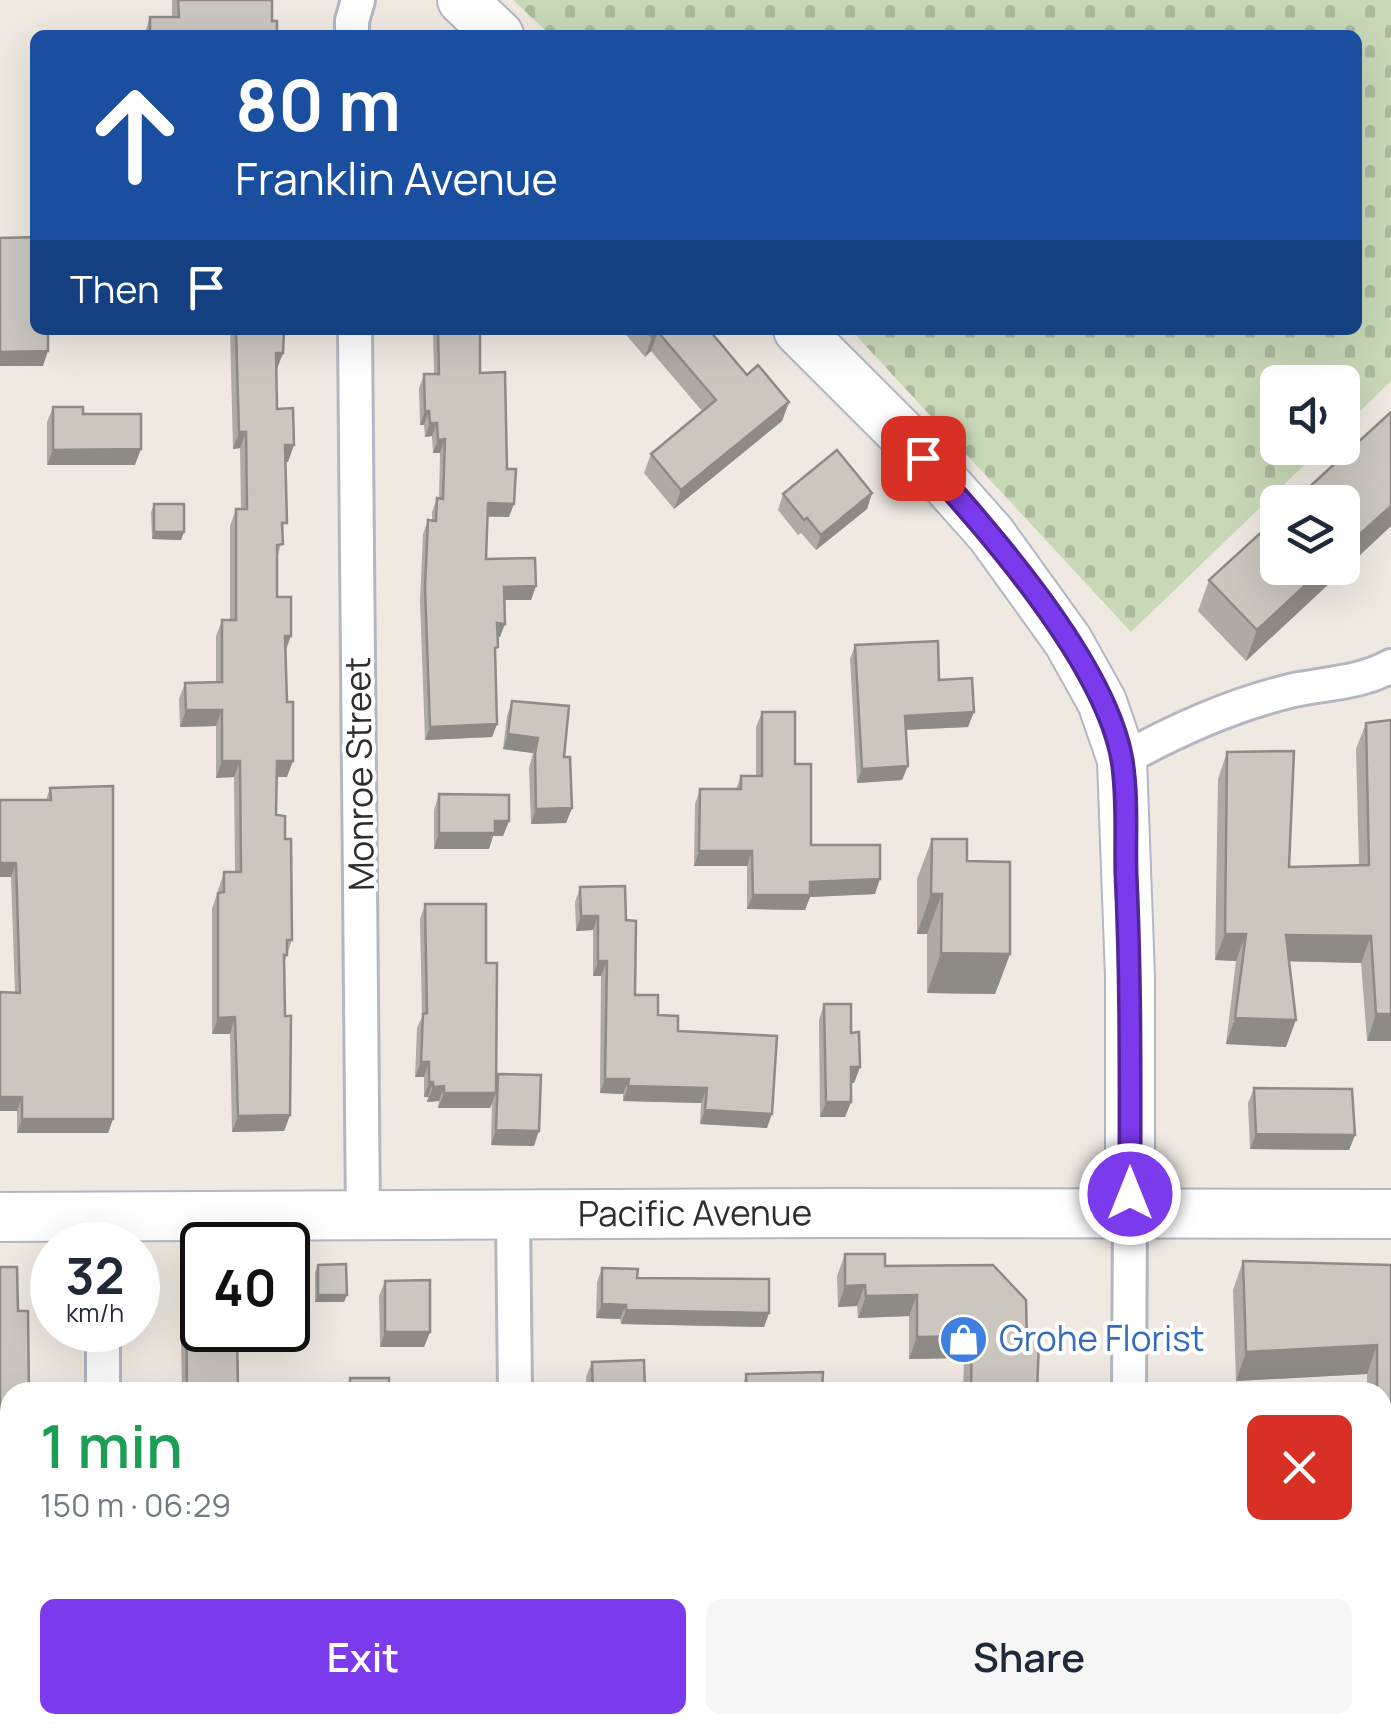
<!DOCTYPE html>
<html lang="en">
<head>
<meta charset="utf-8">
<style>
  :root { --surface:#fff; --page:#f6f6f7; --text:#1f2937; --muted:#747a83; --accent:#7c3aed }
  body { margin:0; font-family:Manrope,sans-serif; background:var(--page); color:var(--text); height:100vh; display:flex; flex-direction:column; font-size:38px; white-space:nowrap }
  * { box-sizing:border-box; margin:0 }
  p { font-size:32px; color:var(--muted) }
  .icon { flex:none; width:55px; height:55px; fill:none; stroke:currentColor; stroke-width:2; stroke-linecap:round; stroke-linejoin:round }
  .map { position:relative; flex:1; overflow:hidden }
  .drawer { position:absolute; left:0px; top:1382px; width:1392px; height:352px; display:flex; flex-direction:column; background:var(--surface); border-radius:30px 30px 0 0; box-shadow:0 10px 40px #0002 }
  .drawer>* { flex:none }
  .banner { position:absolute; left:30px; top:30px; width:1332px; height:305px; border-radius:15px; box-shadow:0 10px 40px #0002; background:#1a4fa0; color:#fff; overflow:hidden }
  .tools { position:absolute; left:1260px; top:365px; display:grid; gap:20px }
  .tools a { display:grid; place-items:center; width:100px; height:100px; border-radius:15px; background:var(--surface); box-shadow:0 10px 40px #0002; font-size:50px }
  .speed { position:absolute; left:30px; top:1222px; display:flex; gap:20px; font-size:50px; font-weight:700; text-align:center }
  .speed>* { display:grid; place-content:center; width:130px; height:130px; border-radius:50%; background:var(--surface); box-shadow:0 10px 40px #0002; line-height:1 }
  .speed small { font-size:25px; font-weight:400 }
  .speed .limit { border:5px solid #111; border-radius:15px; background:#fff; color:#111 }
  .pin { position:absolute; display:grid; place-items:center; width:85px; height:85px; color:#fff; margin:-42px; border-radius:20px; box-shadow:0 5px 15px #0006 }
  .me { position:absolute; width:110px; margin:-55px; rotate:0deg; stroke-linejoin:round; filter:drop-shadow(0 0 8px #0008) }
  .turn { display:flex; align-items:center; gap:35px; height:210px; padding:0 40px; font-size:45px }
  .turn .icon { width:130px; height:130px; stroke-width:2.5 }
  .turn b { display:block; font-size:70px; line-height:85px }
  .then { display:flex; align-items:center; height:95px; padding:0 40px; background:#0003; gap:20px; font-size:38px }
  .round { display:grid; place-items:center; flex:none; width:105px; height:105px; border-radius:15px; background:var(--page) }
  .overview { display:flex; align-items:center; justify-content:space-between; height:170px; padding:0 40px }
  h1 { font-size:60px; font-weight:600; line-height:75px; color:#1e9e55 }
  .cta { display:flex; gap:20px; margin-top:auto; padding:20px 40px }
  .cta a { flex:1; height:115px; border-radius:15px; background:var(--accent); color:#fff; font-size:40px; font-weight:600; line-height:115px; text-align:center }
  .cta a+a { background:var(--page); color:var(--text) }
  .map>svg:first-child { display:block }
</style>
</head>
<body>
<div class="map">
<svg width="1391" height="1733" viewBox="0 0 1391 1733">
  <defs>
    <pattern id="cemetery-stones" width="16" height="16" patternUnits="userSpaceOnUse" patternTransform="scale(2.5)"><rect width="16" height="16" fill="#c8d9b8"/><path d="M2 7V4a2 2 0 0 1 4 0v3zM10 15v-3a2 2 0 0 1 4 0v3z" fill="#acbb9e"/></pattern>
  </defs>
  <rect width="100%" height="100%" fill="#efe9e1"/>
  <path fill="url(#cemetery-stones)" d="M513 0H1391V381L1343 428 1342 382H1278V448H1322L1131 632 851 330H1358V35H550Z"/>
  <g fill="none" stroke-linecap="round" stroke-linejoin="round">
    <defs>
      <g id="street">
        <path d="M352 35V21L358 0"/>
        <path d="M355 330 363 1218"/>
        <path d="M1122 760C1176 730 1234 704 1294 690 1328 683 1360 683 1391 666"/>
        <path d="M513 1216 515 1392"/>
        <path d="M103 1330V1392"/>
        <path d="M1129 1392 1130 1215"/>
        <path d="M104 1725V1733"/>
        <path d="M518 1730H1391"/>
      </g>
      <g id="secondary">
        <path d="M462 0 499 35"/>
        <path d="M798 330 901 433 991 534 1068 641 1102 702 1122 760 1130 977V1215"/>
        <path id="s1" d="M0 1217 837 1213 1391 1214"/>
      </g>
    </defs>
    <use href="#street" stroke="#b4b7c1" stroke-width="38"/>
    <use href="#secondary" stroke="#b4b7c1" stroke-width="52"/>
    <use href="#street" stroke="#fff" stroke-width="32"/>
    <use href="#secondary" stroke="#fff" stroke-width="48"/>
  </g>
  <g fill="#afaba4">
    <path d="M172 0H272V21L277 35H144L150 17H172Z"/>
    <path d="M230 330H284L283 353 276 369 277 409 288 462H285L283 536 277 559V597L285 652 287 777H277L276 815 285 839 292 940 284 963 290 1115 284 1131 232 1132 230 1034H212V909L224 872H235L234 777 216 778V726L180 727 179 699 185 683 216 682V636L222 620H230V526L236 509H241L240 448 233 449Z"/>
    <path d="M433 330H480V373L509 517H488L486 559 536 586 531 600H504L500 637H498L495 655 497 724 492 737 425 740 420 601 423 534 428 520 432 521V512L437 498H439L440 453H433L432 436 425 437 424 425H420L419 388 424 374H434Z"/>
    <path d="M622 330H717L714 336 747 375 789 402 782 421 674 509 644 473 651 454 702 411 651 351 645 357Z"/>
    <path d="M53 407 83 414 135 465H47V422Z"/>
    <path d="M1391 412V526L1246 661 1198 611 1209 580Z"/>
    <path d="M872 493 867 509 816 550 801 533 798 535 778 510 783 494Z"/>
    <path d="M154 504 184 532 181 540 152 539 151 512Z"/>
    <path d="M855 645 939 680 968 727 906 730 902 780 857 783 850 659Z"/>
    <path d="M512 701 564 757 572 808 566 823 531 824 529 768 533 753 503 749 507 716Z"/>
    <path d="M762 712 795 764 811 845 875 894 810 897 805 910 747 909V866H694L695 804 700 789H736L741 776H756V727Z"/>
    <path d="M1391 720V1041H1367L1361 963 1289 961 1286 1047 1226 1044 1236 961 1215 960 1218 779 1227 752 1289 867 1359 865 1356 749 1366 723Z"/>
    <path d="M50 788 113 1119 108 1133H17V1111H0V992L15 993 11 877H0V800H46Z"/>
    <path d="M439 794 509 821 503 836H493L489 849H434V810Z"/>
    <path d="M932 839 967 861 1010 954 995 994 927 993V934H917V879Z"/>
    <path d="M580 887 626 920 635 995 658 1015 678 1031 767 1128 700 1124 701 1103 623 1101V1094L600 1093 601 976H593V930L576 931 575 902Z"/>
    <path d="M425 904 486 963 496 1079 498 1074 534 1146 491 1145 492 1104 490 1108H438L439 1101 427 1102 428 1097H424V1077H415L417 1028 422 1017 420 919Z"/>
    <path d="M824 1004 851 1033 860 1067 854 1083H851V1102L845 1117H820L819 1020Z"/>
    <path d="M1254 1088 1355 1135 1349 1150 1250 1149 1248 1103Z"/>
    <path d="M845 1254 885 1266 1027 1342 1037 1392H963L964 1358 909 1359V1316L858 1318 857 1306 838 1307 837 1276Z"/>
    <path d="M1243 1261 1391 1265 1382 1392H1367V1374L1236 1381 1233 1290Z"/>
    <path d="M318 1265 347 1295 344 1302H315V1272Z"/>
    <path d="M602 1268 637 1278 769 1313 764 1327 621 1324 620 1319 596 1318 597 1282Z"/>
    <path d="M186 1273 202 1330H264L259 1343 237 1344 238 1392H182L180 1287Z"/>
    <path d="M385 1281 430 1332 424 1347H380L379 1296Z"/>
    <path d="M592 1362 645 1391 736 1392H587L586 1377Z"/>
    <path d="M746 1374 822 1392H741Z"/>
    <path d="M191 1725H256L257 1733H191Z"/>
  </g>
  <g fill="#8e8b86">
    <path d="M658 332 651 351 645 357 652 337Z"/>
    <path d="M48 351 43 366H0V352Z"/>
    <path d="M276 353H283L277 369H270Z"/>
    <path d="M789 402 782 421 674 509 681 490Z"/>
    <path d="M425 411H429L424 425H420Z"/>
    <path d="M430 423H437L432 436 425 437Z"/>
    <path d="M239 432H246L240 448 233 449Z"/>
    <path d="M445 439 440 453H433L438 440Z"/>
    <path d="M285 445H294L288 462 279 461Z"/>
    <path d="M141 449 135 465H47L53 450Z"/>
    <path d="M872 493 867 509 816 550 821 535Z"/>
    <path d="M488 503 514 504 509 517 483 516Z"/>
    <path d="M1391 506V526L1246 661 1257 630 1324 568H1342V550Z"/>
    <path d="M154 532H184L181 540 152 539Z"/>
    <path d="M536 586 531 600H499L504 587Z"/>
    <path d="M497 623 505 624 500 637H492Z"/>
    <path d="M285 636H291L285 652Z"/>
    <path d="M186 710H222L216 726 180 727Z"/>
    <path d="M974 712 968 727 900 730 905 716Z"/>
    <path d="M497 724 492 737 425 740 430 727Z"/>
    <path d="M508 734 538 738 533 753 503 749Z"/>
    <path d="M222 761H240L234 777 216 778Z"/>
    <path d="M277 761H293L287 777H271Z"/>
    <path d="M908 766 902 780 857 783 862 769Z"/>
    <path d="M572 808 566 823 531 824 536 809Z"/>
    <path d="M495 821H509L503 836H493L489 849H434L439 833Z"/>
    <path d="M699 851H752L747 866H694Z"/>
    <path d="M0 863H16L11 877H0Z"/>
    <path d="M880 879 875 894 810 897 805 910 747 909 753 895 810 882Z"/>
    <path d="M931 894H942L927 934H917Z"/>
    <path d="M581 916H598L593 930 576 931Z"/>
    <path d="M1225 934H1246L1236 961 1215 960Z"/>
    <path d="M1286 935 1371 936 1361 963 1276 961Z"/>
    <path d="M941 953 1010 954 995 994 927 993Z"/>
    <path d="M598 961H607L601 976H593Z"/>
    <path d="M1376 1014H1391V1041H1367Z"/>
    <path d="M235 1017 230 1034H212L218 1018Z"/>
    <path d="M1235 1018 1296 1020 1286 1047 1226 1044Z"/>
    <path d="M421 1062H429L424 1077H415Z"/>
    <path d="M851 1067H860L854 1083H845Z"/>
    <path d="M605 1079H629L623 1094 600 1093Z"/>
    <path d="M429 1082H433L428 1097H424Z"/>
    <path d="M444 1086 439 1101 427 1102 433 1087Z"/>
    <path d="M628 1086 707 1088 701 1103 623 1101Z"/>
    <path d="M444 1093H496L490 1108H438Z"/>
    <path d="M0 1097H22L17 1111H0Z"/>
    <path d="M826 1102H851L845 1117H820Z"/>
    <path d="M705 1110 772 1114 767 1128 700 1124Z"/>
    <path d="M290 1115 284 1131 232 1132 238 1116Z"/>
    <path d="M22 1119H113L108 1133H17Z"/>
    <path d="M496 1130 539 1131 534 1146 491 1145Z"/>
    <path d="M1256 1134 1355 1135 1349 1150 1250 1149Z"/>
    <path d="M865 1285 857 1306 838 1307 845 1286Z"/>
    <path d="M318 1295H347L344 1302H315Z"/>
    <path d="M917 1295 909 1316 858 1318 866 1296Z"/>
    <path d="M602 1304 626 1305 620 1319 596 1318Z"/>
    <path d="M626 1310 769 1313 764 1327 621 1324Z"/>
    <path d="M288 1312H304L299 1327H288Z"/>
    <path d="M236 1330H264L259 1343 231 1344Z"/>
    <path d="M385 1332H430L424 1347H380Z"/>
    <path d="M972 1336 964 1358 909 1359 917 1337Z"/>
    <path d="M1377 1345 1367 1374 1236 1381 1246 1352Z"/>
    <rect x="1382" y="1477" width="9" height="30"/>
  </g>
  <g fill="#cbc7bf" stroke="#8e8b86" stroke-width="2.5">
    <path d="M178 0H272V21H277V35H150V17H179Z"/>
    <path d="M35 237V330H48V351L0 352V238Z"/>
    <path d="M236 330H284L283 353H276L277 409 293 408 294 445H285L287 523H282L283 544 277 545V597H291V636H285L287 702H293V761H277L276 815 285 816V839H291L292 940H287V955H284L285 1016H291L290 1115 238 1116 235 1017 218 1018V893L224 892V872H241L240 761H222V710H186L185 683 222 682V620H236V509H247L246 432H239Z"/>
    <path d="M438 330H480V373L505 372 507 469H516L514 504 488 503 486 559 535 558 536 586 504 587 505 624 497 623 498 647 495 648 497 724 430 727 425 587 428 520 436 521 437 498 443 499 445 439 438 440 437 423H430L429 411H425L424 374H439Z"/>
    <path d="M645 330H709L747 375 758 365 789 402 681 490 651 454 716 400 658 332 652 337Z"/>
    <path d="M53 407H83V414H141V449L53 450Z"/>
    <path d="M1391 412V506L1342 550V502H1293Z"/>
    <path d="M837 450 872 493 821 535 807 518 804 520 783 494Z"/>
    <rect x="154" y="504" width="30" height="28"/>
    <path d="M1278 517V568H1324L1257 630 1209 580Z"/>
    <path d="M938 641 939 680 972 678 974 712 905 716 908 766 862 769 855 645Z"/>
    <path d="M512 701 569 706 564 757H570L572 808 536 809 535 753 538 738 508 734Z"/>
    <path d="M762 712H795V764H811V845H880V879L810 882V895H753L752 851H699L700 789H741V776H762Z"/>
    <path d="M1391 720V1014H1376L1371 936 1286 935 1296 1020 1235 1018 1246 934H1225L1227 752 1294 751 1289 867 1369 865 1366 723Z"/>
    <path d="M113 786V1119H22V1097H0V992L20 993 16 863H0V800H51L50 788Z"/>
    <path d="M439 794 509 795V821H495V833H439Z"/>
    <path d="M932 839H967V861L1010 862V954L941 953 942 894H931Z"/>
    <path d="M625 886 626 920 636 921 635 995H658V1015L678 1016V1031L777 1036 772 1114 705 1110 707 1088 628 1086 629 1079H605L607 961H598V916H581L580 887Z"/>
    <path d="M425 904H486V963H497L496 1093H444V1086L433 1087V1082H429V1062H421L423 1014 427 1013Z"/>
    <path d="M824 1004H851V1033L859 1032 860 1067H851V1102H826Z"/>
    <path d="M498 1074 541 1075 539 1131 496 1130Z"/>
    <path d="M1254 1088 1352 1089 1355 1135 1256 1134Z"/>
    <path d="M845 1254H885V1266L993 1265 1026 1300 1027 1342H1039L1037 1392H971L972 1336 917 1337V1295L866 1296 865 1285 845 1286Z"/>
    <path d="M1243 1261 1391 1265V1477H1382V1392H1377V1345L1246 1352Z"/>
    <path d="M346 1264 347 1295H318V1265Z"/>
    <path d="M0 1267H17L18 1311H28L29 1392H10V1725H20L21 1732 17 1733H0Z"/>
    <path d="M602 1268 638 1269 637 1278 769 1279V1313L626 1310V1305L602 1304Z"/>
    <path d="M186 1273H202V1330H237L238 1392H187Z"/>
    <rect x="288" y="1274" width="16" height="38"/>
    <path d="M430 1280V1332H385V1281Z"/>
    <path d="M644 1360 645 1391 736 1388V1392H593L592 1362Z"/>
    <path d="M823 1372 822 1392H747L746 1374Z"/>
    <rect x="350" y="1378" width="39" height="14"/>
    <path d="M196 1725H256L257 1733H196Z"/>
    <path d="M374 1725H424V1733H321V1728L374 1727Z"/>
  </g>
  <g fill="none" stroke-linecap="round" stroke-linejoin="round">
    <defs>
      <path id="route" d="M923 458C989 532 1105 662 1122 760 1128 797 1125 837 1126 874 1131 981 1130 1087 1130 1194"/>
    </defs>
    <use href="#route" stroke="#51269a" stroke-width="25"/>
    <use href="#route" stroke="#7c3aed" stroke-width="18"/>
  </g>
  <defs>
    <symbol id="shop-disc" viewBox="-11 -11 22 22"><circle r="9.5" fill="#3f7fe0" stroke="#fff"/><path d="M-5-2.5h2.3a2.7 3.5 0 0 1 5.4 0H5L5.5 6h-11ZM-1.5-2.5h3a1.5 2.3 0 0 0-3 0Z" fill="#fff"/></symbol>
  </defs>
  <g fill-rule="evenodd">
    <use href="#shop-disc" x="936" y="1312" width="55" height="55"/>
  </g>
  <g text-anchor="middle" stroke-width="8" stroke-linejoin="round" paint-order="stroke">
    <g font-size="35" fill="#2e2e2e" stroke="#fff">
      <text transform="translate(360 774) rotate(-91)" y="12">Monroe Street</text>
      <text dy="12" stroke="none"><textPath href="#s1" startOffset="695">Pacific Avenue</textPath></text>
    </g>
    <g font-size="35" fill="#366cbe" stroke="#fff" text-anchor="start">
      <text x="999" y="1351">Grohe Florist</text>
    </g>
  </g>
</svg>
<div class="tools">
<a><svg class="icon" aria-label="sound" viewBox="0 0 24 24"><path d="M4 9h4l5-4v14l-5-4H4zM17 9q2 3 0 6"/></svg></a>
<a><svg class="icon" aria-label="layers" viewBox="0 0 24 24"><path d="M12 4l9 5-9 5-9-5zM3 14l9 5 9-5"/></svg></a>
</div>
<div class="speed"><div>32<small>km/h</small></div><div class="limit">40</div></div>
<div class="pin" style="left:923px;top:458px;background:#d93025"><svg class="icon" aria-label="arrive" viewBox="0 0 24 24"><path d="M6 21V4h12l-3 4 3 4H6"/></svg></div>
<svg class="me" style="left:1130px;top:1194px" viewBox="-20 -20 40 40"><circle r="17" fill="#7c3aed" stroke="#fff" stroke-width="3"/><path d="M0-11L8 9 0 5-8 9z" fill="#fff"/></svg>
<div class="banner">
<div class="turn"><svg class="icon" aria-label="ahead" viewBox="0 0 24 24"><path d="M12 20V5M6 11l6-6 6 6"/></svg><div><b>80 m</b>Franklin Avenue</div></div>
<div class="then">Then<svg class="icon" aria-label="arrive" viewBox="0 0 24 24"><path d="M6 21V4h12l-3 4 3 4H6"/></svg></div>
</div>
<section class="drawer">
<div class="overview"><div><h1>1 min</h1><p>150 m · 06:29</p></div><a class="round" style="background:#d93025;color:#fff"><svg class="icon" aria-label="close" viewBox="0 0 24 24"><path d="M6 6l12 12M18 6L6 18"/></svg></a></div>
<div class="cta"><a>Exit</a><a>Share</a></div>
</section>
</div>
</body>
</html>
